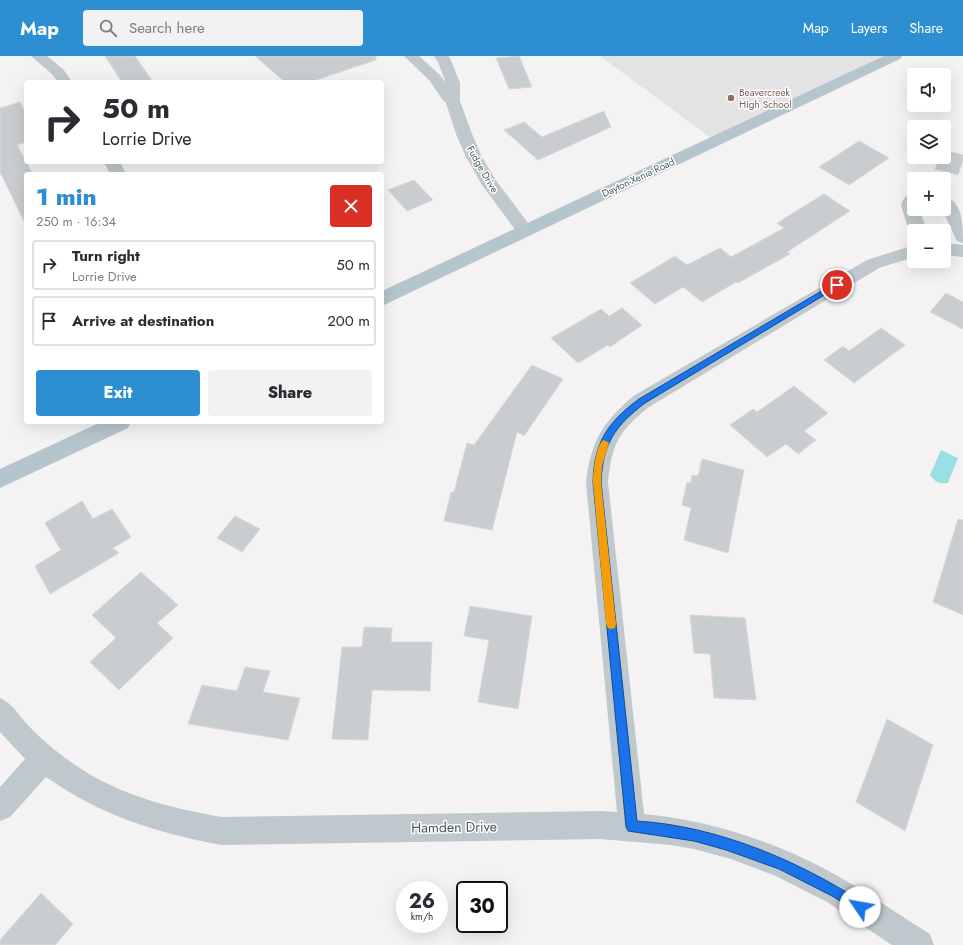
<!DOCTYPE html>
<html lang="en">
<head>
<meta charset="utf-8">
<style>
  :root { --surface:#fff; --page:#f2f2f3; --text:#2b2b33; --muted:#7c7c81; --line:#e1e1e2; --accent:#2d8fd2 }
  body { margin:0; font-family:Jost,sans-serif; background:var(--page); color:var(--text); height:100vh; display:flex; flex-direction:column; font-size:15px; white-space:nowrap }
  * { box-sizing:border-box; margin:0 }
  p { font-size:13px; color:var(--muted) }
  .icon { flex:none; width:22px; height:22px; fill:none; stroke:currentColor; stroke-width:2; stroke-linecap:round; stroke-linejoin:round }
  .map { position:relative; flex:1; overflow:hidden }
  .panel { position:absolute; left:24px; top:116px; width:360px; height:252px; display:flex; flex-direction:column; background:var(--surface); border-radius:4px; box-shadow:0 4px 16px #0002 }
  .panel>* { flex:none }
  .top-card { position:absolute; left:24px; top:24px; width:360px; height:84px; border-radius:4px; box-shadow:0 4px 16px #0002; background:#fff; color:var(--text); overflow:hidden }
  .controls { position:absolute; left:907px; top:12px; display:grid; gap:8px }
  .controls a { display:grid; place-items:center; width:44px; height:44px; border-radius:4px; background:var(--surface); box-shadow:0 4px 16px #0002; font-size:20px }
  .speed { position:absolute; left:396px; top:825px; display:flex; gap:8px; font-size:20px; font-weight:700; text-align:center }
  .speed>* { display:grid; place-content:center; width:52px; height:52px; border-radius:50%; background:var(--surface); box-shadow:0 4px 16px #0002; line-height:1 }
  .speed small { font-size:10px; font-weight:400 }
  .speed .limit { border:2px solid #111; border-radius:6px; background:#fff; color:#111 }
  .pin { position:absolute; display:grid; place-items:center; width:34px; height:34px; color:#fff; margin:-17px; border:2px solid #fff; border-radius:50%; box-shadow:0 1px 4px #0007 }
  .me { position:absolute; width:44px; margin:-22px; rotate:303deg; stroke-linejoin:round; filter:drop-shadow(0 0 3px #0008) }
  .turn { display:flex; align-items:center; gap:14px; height:84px; padding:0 12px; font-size:18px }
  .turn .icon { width:52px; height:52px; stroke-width:2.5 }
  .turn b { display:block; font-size:28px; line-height:34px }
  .round { display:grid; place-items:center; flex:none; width:42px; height:42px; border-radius:4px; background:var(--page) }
  .summary { display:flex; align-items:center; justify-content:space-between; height:68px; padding:0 12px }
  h1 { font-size:24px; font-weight:800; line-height:30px; color:var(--accent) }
  .action { display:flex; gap:8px; margin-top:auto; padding:8px 12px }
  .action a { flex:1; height:46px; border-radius:4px; background:var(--accent); color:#fff; font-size:16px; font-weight:800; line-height:46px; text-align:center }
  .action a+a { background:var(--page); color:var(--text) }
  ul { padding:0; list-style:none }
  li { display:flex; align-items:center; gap:12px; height:50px; margin:0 8px 6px; padding:0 4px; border:2px solid var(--line); border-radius:4px }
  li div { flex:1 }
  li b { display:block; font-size:15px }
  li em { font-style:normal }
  header { display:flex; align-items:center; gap:24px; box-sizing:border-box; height:56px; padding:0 20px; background:var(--accent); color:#fff }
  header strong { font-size:19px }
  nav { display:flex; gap:22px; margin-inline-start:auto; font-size:14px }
  .search { width:280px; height:36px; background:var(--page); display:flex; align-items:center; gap:10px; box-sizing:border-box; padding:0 14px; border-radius:4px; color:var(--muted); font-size:15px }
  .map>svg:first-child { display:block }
</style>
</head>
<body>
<header>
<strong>Map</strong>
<div class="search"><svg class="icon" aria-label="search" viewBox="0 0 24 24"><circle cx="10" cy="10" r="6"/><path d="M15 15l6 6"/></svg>Search here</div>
<nav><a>Map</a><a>Layers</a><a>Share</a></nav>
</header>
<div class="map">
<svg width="963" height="889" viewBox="0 0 963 889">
  <rect width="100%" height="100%" fill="#f4f2f2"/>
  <path fill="#e4e3e3" d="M600 0H895L715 85Z"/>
  <path fill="#98e0e4" d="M941 394 958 402 948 427C939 428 935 426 930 419Z"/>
  <g fill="#c9cdd0" stroke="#d6d9dc">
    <path d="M105 0H135L153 26H122Z"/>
    <path d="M255 0H376V4L310 26H285Z"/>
    <path d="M519 0 532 31 509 33 496 2Z"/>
    <path d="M20 46 26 58V86L17 89 33 118H26V169L0 116V52Z"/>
    <path d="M604 55 611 71 538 104 504 74 524 66 542 81Z"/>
    <path d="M859 85 889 102 849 129 819 111Z"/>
    <path d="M944 94 963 99V104L958 119 935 113 940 101H944Z"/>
    <path d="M414 124 433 144 407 155 388 134Z"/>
    <path d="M824 138 850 155 787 196 790 198 738 227 736 226 702 246 683 231 655 248 630 227 675 200 687 209 720 192 731 201 784 172 777 167Z"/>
    <path d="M946 237 963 246V273L930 256Z"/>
    <path d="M622 252 642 269 610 291 608 289 578 307 551 282 601 253 609 260Z"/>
    <path d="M881 272 905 289 854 327 824 304 843 290 849 295Z"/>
    <path d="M532 309 563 323 524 380 517 376 492 474 444 465 451 436H454L467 387 474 389Z"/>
    <path d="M794 330 828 357 804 375 816 384 798 398 786 388 767 401 730 369 753 353 757 356Z"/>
    <path d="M702 403 744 414 728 497 684 484 691 452 682 449 687 426 691 427 692 419 698 420Z"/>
    <path d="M82 445 93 463 112 453 131 481 113 492 119 497 50 538 35 510 61 494 45 467Z"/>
    <path d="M235 460 260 473 242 496 217 482Z"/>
    <path d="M958 463 963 464V559L933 546Z"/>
    <path d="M141 516 178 549 157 567 173 582 119 634 90 606 116 582 92 559Z"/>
    <path d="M470 550 532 560 518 653 478 646 489 584 464 580Z"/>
    <path d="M690 559 745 562 756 644 714 642 710 598 694 597Z"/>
    <path d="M364 571 392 572 391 586H432L430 635 372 634 368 684 332 683 342 591H362Z"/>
    <path d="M245 611 270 615 263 636 300 642 288 684 188 668 202 629 237 635Z"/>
    <path d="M887 663 933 689 905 775 856 746Z"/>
    <path d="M41 837 73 868 55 889H0V884Z"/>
  </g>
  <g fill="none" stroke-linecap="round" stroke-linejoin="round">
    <g fill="#bfc8cc" fill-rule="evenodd">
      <path d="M31 0H47L63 13 72 26H58L53 19Z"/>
      <path d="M404 0H419L440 19 446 27 438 6 434 0H448L450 2 460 27V45L472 78 482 101 495 123 534 175 531 179 525 181 519 179 482 129 466 101 456 78 446 47 442 43 430 25Z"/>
      <path d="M104 106H120L126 118H110Z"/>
      <path d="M914 136V153H919L927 175H914V180L909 175 901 149C904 142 906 138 914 136Z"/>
      <path d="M944 140C963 145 963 169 963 187L957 185 942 153H944Z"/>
      <path d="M944 187 963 189V201L944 199Z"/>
      <path d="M914 189V201L879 212 649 351C619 375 612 387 608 426L644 758C716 765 786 789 848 826 876 842 902 861 930 878L934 889H892L827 846 776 820 731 803 694 793 671 789 600 783 221 789C154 776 102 760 46 721L10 761 0 765V731L25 703 0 676V642C13 648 17 657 26 667 35 677 45 686 55 694 105 735 159 750 221 761L600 755 617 756 586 426C591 385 603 365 635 339L867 204Z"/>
    </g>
    <g fill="#b5c5cd" fill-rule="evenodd">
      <path d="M884 0H902L900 3 382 250V235Z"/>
      <path d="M101 366H131L128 372 0 432V413Z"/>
    </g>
  </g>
  <path fill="#1a73e8" stroke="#114b97" d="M835 227H837L841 229 645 347C615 370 603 387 601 426L637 765C717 770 797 804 864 847L866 851 864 855 860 857 832 840 779 813 726 794 694 785 628 775 626 771 593 426C594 386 608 366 639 343Z"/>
  <path fill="#f59e0b" d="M604 384 609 387 602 410 601 426 616 568 615 572 611 573 608 572 606 568 593 426C593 417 596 387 604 384Z"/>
  <circle fill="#8d6e63" stroke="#fff" stroke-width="1.5" cx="731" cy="42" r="4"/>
  <g text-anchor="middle" stroke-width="3" stroke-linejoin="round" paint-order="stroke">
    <g font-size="10" fill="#785e54" stroke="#fff" text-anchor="start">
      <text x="739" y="40">Beavercreek<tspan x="739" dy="12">High School</tspan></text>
    </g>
    <g font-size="10" fill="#4b575d" stroke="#fff">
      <text transform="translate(483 113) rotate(60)" y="4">Fudge Drive</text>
      <text transform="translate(638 121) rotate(-25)" y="4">Dayton-Xenia Road</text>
    </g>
    <g font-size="14" fill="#4b575d" stroke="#fff">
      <text transform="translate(454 771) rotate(-1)" y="5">Hamden Drive</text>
    </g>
  </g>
</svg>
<div class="controls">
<a><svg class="icon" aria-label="sound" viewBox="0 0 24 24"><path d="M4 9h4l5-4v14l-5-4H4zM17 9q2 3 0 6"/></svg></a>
<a><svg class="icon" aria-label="layers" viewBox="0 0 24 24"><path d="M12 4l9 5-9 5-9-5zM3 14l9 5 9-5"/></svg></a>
<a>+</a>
<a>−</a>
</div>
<div class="speed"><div>26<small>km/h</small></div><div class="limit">30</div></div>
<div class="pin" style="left:837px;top:229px;background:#d93025"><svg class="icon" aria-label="arrive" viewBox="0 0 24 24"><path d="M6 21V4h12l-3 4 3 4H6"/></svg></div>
<svg class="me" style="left:860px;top:851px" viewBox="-20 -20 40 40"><circle r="19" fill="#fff"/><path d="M0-13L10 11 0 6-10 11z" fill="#1a73e8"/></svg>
<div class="top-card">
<div class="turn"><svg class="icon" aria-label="right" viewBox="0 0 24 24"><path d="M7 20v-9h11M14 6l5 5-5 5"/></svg><div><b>50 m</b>Lorrie Drive</div></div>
</div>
<section class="panel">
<div class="summary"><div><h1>1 min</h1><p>250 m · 16:34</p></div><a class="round" style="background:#d93025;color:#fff"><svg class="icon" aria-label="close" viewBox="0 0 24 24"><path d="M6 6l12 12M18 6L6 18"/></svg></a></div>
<ul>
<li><svg class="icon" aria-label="right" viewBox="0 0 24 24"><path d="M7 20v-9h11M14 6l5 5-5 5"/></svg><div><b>Turn right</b><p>Lorrie Drive</p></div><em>50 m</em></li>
<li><svg class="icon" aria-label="arrive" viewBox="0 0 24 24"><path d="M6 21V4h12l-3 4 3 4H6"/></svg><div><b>Arrive at destination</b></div><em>200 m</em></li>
</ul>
<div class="action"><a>Exit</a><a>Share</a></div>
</section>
</div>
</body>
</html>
